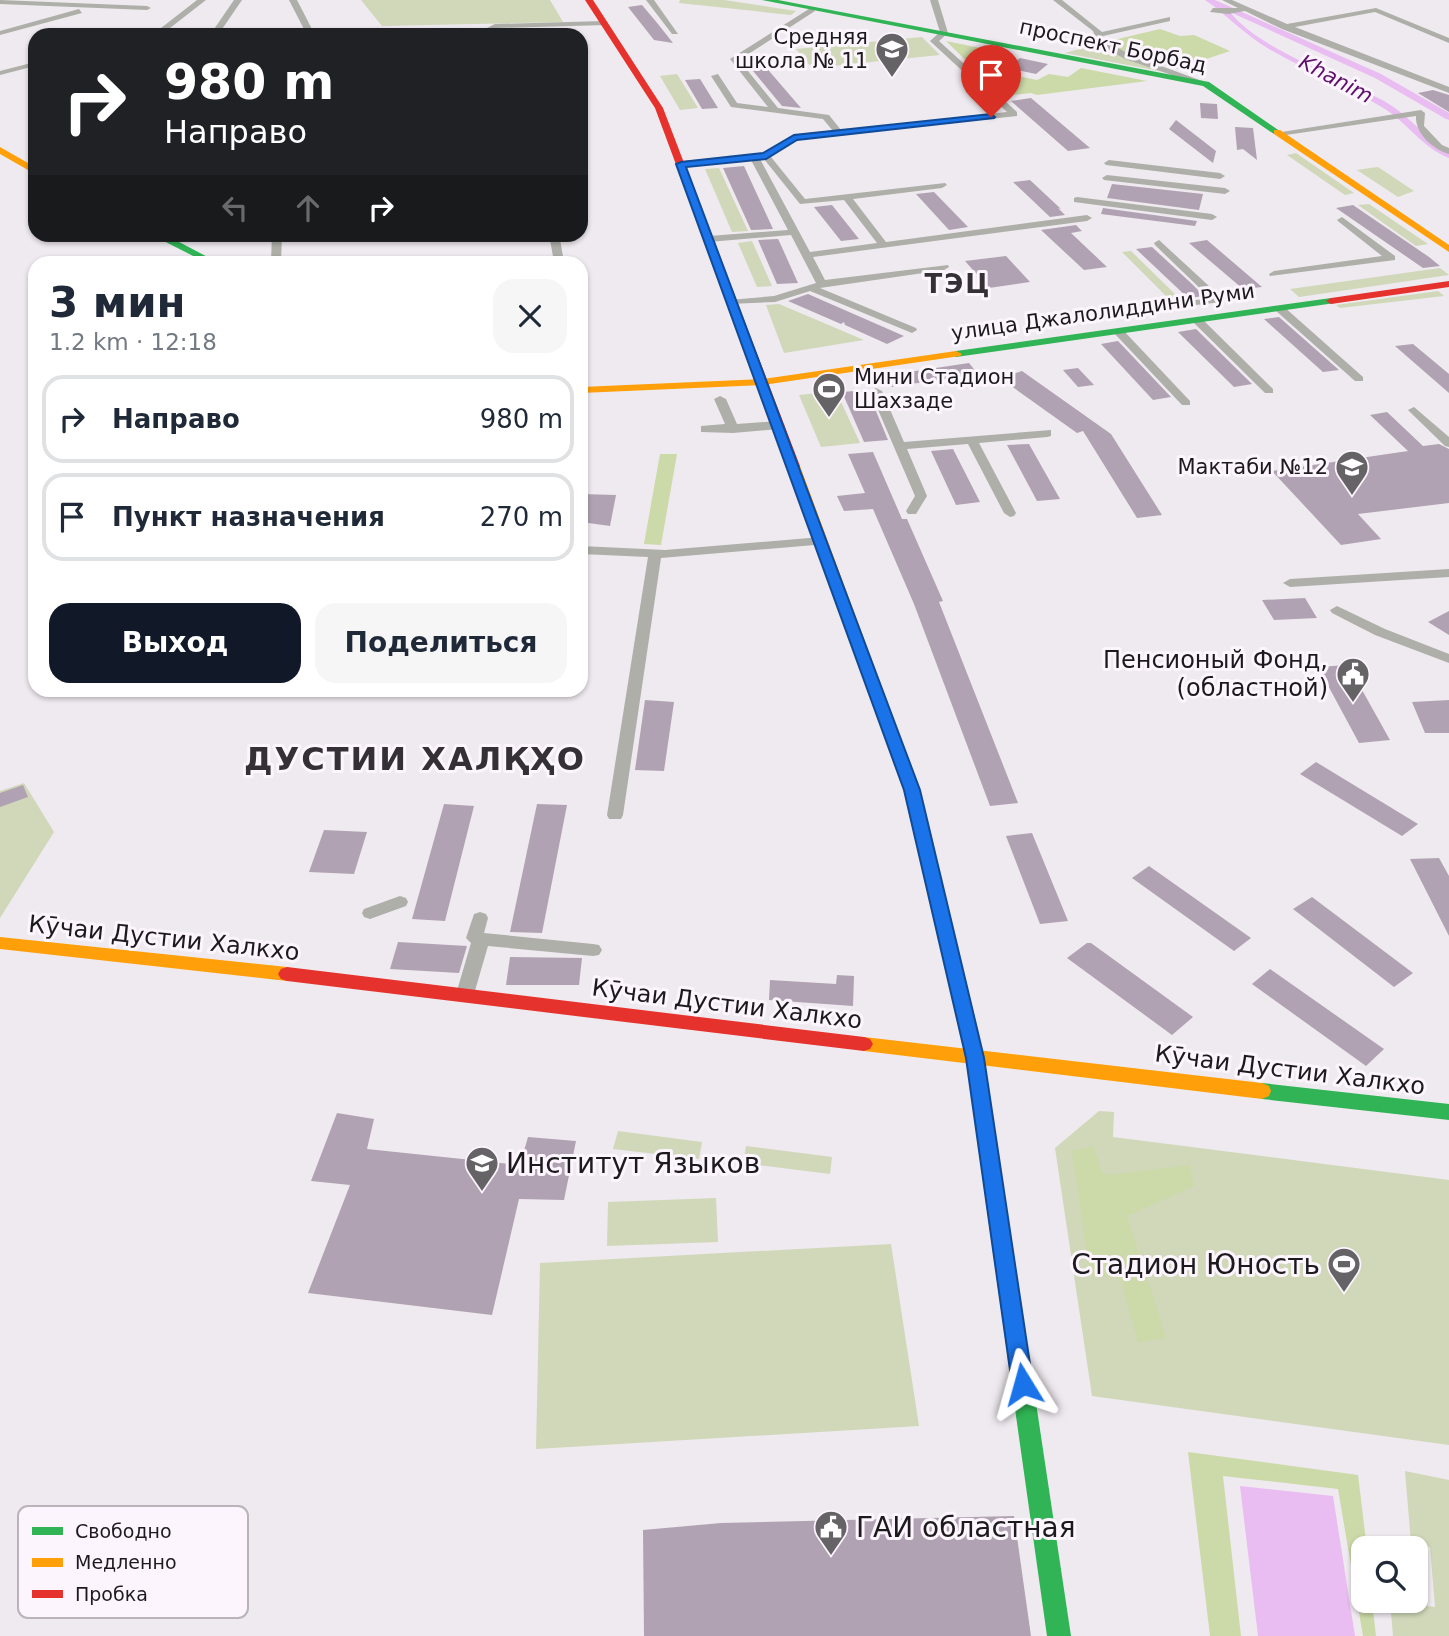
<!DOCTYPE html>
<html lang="ru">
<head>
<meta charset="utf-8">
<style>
  :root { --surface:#fff; --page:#f6f6f7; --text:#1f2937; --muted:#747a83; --line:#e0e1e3; --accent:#111827 }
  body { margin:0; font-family:"DejaVu Sans",sans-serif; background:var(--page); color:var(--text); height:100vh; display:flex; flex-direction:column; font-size:26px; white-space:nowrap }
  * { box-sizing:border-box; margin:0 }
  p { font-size:23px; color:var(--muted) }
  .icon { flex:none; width:38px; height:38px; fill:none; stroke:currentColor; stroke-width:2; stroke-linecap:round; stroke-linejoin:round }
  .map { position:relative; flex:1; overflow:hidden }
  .side { position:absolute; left:28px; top:256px; width:560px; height:441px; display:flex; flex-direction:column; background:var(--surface); border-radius:21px; box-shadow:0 2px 5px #0004 }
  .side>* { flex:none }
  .top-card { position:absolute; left:28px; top:28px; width:560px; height:214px; border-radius:21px; box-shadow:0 2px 5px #0004; background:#202124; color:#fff; overflow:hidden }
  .tools { position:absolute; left:1351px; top:1536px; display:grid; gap:14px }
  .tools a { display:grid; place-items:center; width:77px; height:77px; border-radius:14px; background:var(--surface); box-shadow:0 2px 5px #0004; font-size:35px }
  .pin { position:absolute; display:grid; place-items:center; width:60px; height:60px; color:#fff; margin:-72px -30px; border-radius:50% 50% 50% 0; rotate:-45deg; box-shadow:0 0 7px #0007 }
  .pin .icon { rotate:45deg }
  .me { position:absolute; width:77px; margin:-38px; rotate:352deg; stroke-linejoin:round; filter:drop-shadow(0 0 5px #0008) }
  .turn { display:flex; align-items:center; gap:24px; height:147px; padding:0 21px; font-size:32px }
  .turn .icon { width:91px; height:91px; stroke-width:2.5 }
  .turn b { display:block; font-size:49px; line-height:60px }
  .lanes { display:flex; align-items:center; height:66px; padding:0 21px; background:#0003; justify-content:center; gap:35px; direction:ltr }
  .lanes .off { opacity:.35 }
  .round { display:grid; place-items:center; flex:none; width:74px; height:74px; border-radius:21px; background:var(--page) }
  .head { display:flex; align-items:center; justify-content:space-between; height:119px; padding:0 21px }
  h1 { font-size:42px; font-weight:700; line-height:52px }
  .cta { display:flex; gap:14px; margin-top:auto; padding:14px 21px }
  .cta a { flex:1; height:80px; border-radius:21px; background:var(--accent); color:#fff; font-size:28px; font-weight:700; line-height:80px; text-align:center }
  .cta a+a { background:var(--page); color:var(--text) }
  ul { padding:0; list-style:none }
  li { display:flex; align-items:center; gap:21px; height:88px; margin:0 14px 10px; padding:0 7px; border:4px solid var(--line); border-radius:21px }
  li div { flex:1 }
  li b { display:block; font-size:26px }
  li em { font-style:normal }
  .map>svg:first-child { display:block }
</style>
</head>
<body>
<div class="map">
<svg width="1449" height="1636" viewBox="0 0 1449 1636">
  <rect width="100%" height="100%" fill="#efeaef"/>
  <g fill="#d0d8b9">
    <path d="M361 0H550L563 22 382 26Z"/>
    <path d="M680 0H724L796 11 791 15 679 3Z"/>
    <path d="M922 37 940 55 812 68 796 49Z"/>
    <path d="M1098 44 1164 72 1065 53Z"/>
    <path d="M677 74 698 108 680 110 660 76Z"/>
    <path d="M1296 153 1354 193 1345 195 1287 155Z"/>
    <path d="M1377 167H1378L1414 191 1398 197 1357 170Z"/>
    <path d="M719 168 748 231 732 232 705 169Z"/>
    <path d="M1369 204 1428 244 1416 246 1358 205Z"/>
    <path d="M752 241 772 286 757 287 738 243Z"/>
    <path d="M1131 251 1180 299 1170 300 1122 252Z"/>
    <path d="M1440 268 1449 275 1299 297 1290 289Z"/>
    <path d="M1438 291 1444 296 1340 308 1336 305Z"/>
    <path d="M779 304 864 340 784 353 766 305Z"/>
    <path d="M836 391 860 443 821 447 799 395Z"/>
    <path d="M24 783 54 832 0 918V791Z"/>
    <path d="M1099 1111 1114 1112 1113 1137 1449 1180V1445L1092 1396 1055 1148Z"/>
    <path d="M618 1131 702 1142 699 1159 613 1149Z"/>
    <path d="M746 1146 832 1157 830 1174 743 1163Z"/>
    <path d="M716 1198 718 1242 607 1246 608 1202Z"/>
    <path d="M891 1244 919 1426 536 1449 540 1263Z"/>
    <path d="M1405 1471 1449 1480V1636H1393L1390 1601 1435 1607 1430 1547 1411 1543Z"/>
  </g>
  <g fill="#ccd9a8">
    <path d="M1160 29 1180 36 1194 35 1230 51 1177 69 1132 56 1105 42Z"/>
    <path d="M946 41 1010 54 1004 61 982 57 976 60 987 68 979 73Z"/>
    <path d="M1081 68 1147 81 1037 95 1031 93 1005 96 985 78 997 72 1037 80 1049 74 1068 77Z"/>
    <path d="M660 454H677L661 545 644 544Z"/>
    <path d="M1093 1146 1102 1172 1109 1175 1189 1165 1194 1186 1127 1216 1166 1338 1138 1342 1120 1278 1090 1275 1072 1151Z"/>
    <path d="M1188 1452 1358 1475 1367 1549H1363V1601H1372L1376 1636H1363L1338 1489 1223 1476 1241 1636H1210Z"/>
  </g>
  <path fill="#e9bcf2" d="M1240 1486 1333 1496 1355 1636H1258Z"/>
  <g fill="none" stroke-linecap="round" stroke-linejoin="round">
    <path fill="#e9bcf2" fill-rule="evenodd" d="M1205 0H1215L1381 74 1449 113V120L1446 119 1375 78 1230 12C1260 51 1346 78 1389 104 1411 118 1426 139 1449 151V158C1423 148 1407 123 1385 109 1348 86 1306 71 1269 49 1245 35 1227 15 1205 0Z"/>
  </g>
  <g fill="#b0a2b2">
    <path d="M642 5 658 24 673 43 654 40 628 7Z"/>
    <path d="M757 57 801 108 782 106 744 60Z"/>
    <path d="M1020 58 1048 64 1036 74 1007 68Z"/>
    <path d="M700 79 718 108 702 109 685 80Z"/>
    <path d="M1433 90 1449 95V112L1418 93Z"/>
    <path d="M1031 98 1090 148 1068 151 1011 101Z"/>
    <path d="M1200 103 1217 104 1218 119 1201 118Z"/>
    <path d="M1176 120 1216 151 1213 163 1169 129Z"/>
    <path d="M1235 127 1253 128 1257 160 1243 149 1237 150Z"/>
    <path d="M744 166 773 229 751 230 723 168Z"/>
    <path d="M1030 180 1061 209 1058 208 1065 215 1050 217 1013 182Z"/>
    <path d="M1112 184 1203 194 1199 210 1107 198Z"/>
    <path d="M934 192 968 227 949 230 916 194Z"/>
    <path d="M832 205 859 239 841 241 814 207Z"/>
    <path d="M1353 205 1429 257 1440 266 1423 268 1336 208Z"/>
    <path d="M1103 208 1197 221 1195 226 1101 214Z"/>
    <path d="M1076 225 1082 231 1071 233 1107 267 1084 270 1041 230Z"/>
    <path d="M778 239 780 243 798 283 777 284 758 240Z"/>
    <path d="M1207 240 1262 287 1243 289 1189 243Z"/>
    <path d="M1152 247 1192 284 1204 296 1188 298 1136 249Z"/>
    <path d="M1006 256 1030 282 989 288 965 261Z"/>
    <path d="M808 294 904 336 887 344 845 325 844 322 841 324 788 301Z"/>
    <path d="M1279 317 1339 370 1323 372 1264 319Z"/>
    <path d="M1196 329 1252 384 1234 387 1178 332Z"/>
    <path d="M1118 341 1171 397 1153 400 1101 344Z"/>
    <path d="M1413 344 1449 374V393L1395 346Z"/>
    <path d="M969 363 978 374 891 387 882 376Z"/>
    <path d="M1078 368 1094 385 1078 387 1063 370Z"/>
    <path d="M1022 371 1111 434 1162 515 1137 518 1083 431 1077 433 1000 378Z"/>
    <path d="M867 390 868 392 888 440 864 442 842 392Z"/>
    <path d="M1387 412 1423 446 1439 444 1449 449V503L1358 514 1381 539 1341 545 1272 471 1408 451 1370 415Z"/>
    <path d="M1029 444 1060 499 1037 501 1007 445Z"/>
    <path d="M953 449 980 502 956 505 931 451Z"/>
    <path d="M873 452 902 519H907L943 601 939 602 1018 803 990 806 914 604 873 509 844 511 837 496 865 493 848 454Z"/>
    <path d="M581 494 616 495 610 526 581 522Z"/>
    <path d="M1305 598 1317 618 1274 620 1262 600Z"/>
    <path d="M1449 611V635L1428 622Z"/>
    <path d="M1348 665 1390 740 1359 743 1318 667Z"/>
    <path d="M645 700 674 702 664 771 635 770Z"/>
    <path d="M1449 700V733H1425L1412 702Z"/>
    <path d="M1316 762 1418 824 1402 836 1300 774Z"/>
    <path d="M23 785 28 797 0 807V793Z"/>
    <path d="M444 804 474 806 445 921 412 919Z"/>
    <path d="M537 804 567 805 542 933 510 932Z"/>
    <path d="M324 830 367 832 354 874 309 872Z"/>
    <path d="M1032 833 1068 921 1040 924 1006 836Z"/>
    <path d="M1439 858 1449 876V936L1410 859Z"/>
    <path d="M1149 866 1251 938 1234 951 1132 878Z"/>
    <path d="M1312 897 1413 973 1394 987 1293 909Z"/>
    <path d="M398 942 467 946 459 973 390 969Z"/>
    <path d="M1087 943H1091L1193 1017 1172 1035 1067 958Z"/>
    <path d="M510 957 582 958 579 985H506Z"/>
    <path d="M1270 969 1384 1049 1366 1066 1252 984Z"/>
    <path d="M837 975 854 976 853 1006 769 1000 770 980 836 984Z"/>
    <path d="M337 1113 374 1119 367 1149 520 1165 528 1137 576 1141 564 1200 519 1199 492 1315 308 1293 350 1185 311 1181Z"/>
    <path d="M1014 1516 1031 1636H644L643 1530 721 1523Z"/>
  </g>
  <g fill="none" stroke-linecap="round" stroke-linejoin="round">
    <g fill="#aeafa9" fill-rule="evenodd">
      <path d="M0 0 147 6 151 8 147 10 0 4Z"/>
      <path d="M197 0H206L161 35H152Z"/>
      <path d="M234 0H242L218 35H210Z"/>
      <path d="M289 0H297L315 35H307Z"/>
      <path d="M646 0H654L678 34H672Z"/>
      <path d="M930 0H938L948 33 939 41 1017 112V116L796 140 771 157 805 199 945 183 947 185 942 188 853 199 886 242 1087 215 1092 218 1087 221 813 257 825 280 948 265 949 267 944 270 820 288 916 328 917 330 912 333 810 291 775 302 729 304V300L774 296 816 283 791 235 709 242 704 239 709 236 788 230 751 160 681 167 676 164 681 161 764 154 791 136 833 131 823 119 731 107 711 76 718 74 737 103 768 107 730 59 812 7 815 11 739 60 778 108 829 115 841 130 1007 112 930 41 940 32ZM760 159H764L800 204 844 200 877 243 810 252Z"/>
      <path d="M1053 0H1062L1102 32 1170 17V21L1103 36 1105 41 1131 55 1205 82 1198 84 1125 59 1098 44 1093 31Z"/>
      <path d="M1222 0H1232L1287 24 1376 8 1449 38V43L1375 12 1295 27 1449 87V93L1282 29 1245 11 1228 14 1210 12 1213 8H1238Z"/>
      <path d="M79 9 82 13 0 35V31Z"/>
      <path d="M604 21 607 25 496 28 497 35H489L487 28 495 24Z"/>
      <path d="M35 62V66L0 75V71Z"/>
      <path d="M1421 110 1425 113 1424 126 1442 145 1449 148V154C1433 149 1415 134 1416 116L1279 136 1275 133Z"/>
      <path d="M1109 160 1220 173 1225 176 1220 179 1106 165 1104 163Z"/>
      <path d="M1107 175 1225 188 1230 191 1225 194 1104 180 1102 178Z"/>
      <path d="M1077 197 1212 214 1217 217 1212 220 1074 202V198Z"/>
      <path d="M1342 217 1395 256V260L1270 276 1269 274 1274 271 1382 256 1339 222 1337 220Z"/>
      <path d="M272 234H282L281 262H271Z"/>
      <path d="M549 234H559L564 262H554Z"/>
      <path d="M1159 240 1222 298V302L1169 308V304L1210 298 1155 245 1154 243Z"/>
      <path d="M1275 306H1283L1363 377V381H1355L1275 310Z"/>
      <path d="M1193 318H1201L1273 389V393H1265L1193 322Z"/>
      <path d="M1114 329H1122L1190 401V405H1182L1114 333Z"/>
      <path d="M876 388 882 391 904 442 1051 430V436L1047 437 979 443 1016 513 1014 516 1010 517 1004 513 968 444 907 449 927 496 916 514H908L906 511 915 496 870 391Z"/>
      <path d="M720 396 726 399 737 424 779 421 785 425 779 429 733 433 701 432V426L725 424 714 399Z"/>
      <path d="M1414 407 1449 437V447L1445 446 1410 412 1408 410Z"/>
      <path d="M821 537 827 541 826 544 661 558 623 815 621 819H609L607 815 648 557 581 554V546L665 550Z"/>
      <path d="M1449 569V577L1290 587 1283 583 1290 579Z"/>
      <path d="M1337 606 1385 629 1449 654V663L1375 635 1332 613 1330 610Z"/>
      <path d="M400 896 406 898 408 902 406 906 370 919 364 917 362 913 364 909Z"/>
      <path d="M480 912 486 914 488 918 484 933 593 944 599 945 602 950 599 955 593 956 488 946 474 994 471 999 465 1001 459 999 456 994 471 943 466 938 474 914Z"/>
    </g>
    <g fill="#30b455" fill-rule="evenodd">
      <path d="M762 0H778L1209 82 1281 132 1274 134 1203 86Z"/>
      <path d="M150 234H164L217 262H205Z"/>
      <path d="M1331 298 1335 299V303L956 357 950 354 956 351Z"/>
      <path d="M1262 1083 1449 1104V1120L1262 1099 1255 1096 1253 1091 1255 1086Z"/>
      <path d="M996 1194 1003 1197 1006 1203 1071 1636H1047L986 1203 989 1197Z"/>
    </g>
    <g fill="#ff9f0a" fill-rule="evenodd">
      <path d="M1274 130H1280L1449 245V252L1274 134Z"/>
      <path d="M0 147 35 167V174L0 154Z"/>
      <path d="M956 351 962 354 960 356 763 385 581 393V387L763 379Z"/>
      <path d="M794 462 800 466 920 790 945 895 943 899H931L929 895 904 790 788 466Z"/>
      <path d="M0 937 287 967 293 969 296 974 293 979 287 981 0 949Z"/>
      <path d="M864 1037 1262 1083 1269 1086 1271 1091 1269 1096 1262 1099 864 1051 858 1049 855 1044 858 1039Z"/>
    </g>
    <g fill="#e5322d" fill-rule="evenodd">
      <path d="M585 0H593L663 108 800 466 798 469H790L788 466 655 108Z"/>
      <path d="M1449 281V287L1331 304 1326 301 1331 298Z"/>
      <path d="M937 889 943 891 945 895 984 1058 1006 1203 1003 1209 996 1212 989 1209 986 1203 966 1058 929 895 931 891Z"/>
      <path d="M287 967 864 1037 870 1039 873 1044 870 1049 864 1051 287 981 281 979 278 974 281 969Z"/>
    </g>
  </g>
  <path fill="#1a73e8" stroke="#114b97" stroke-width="2" d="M991 114 995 117 994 118 797 140 766 159 686 167 920 790 984 1058 1033 1384 1030 1392 1023 1395 1015 1392 1012 1384 966 1058 904 790 676 164 681 162 763 153 794 135Z"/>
  <defs>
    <symbol id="school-pin" viewBox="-11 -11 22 30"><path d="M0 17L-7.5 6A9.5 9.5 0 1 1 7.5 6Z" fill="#666366" stroke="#fdf5fe"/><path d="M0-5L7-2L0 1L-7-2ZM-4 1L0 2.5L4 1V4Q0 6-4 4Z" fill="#fff"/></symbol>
    <symbol id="stadium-pin" viewBox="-11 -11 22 30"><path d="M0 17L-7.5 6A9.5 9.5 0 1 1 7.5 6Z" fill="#666366" stroke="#fdf5fe"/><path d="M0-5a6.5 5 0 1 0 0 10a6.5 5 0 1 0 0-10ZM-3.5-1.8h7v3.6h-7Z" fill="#fff"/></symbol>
    <symbol id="civic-pin" viewBox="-11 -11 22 30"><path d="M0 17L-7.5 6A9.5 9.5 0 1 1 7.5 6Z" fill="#666366" stroke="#fdf5fe"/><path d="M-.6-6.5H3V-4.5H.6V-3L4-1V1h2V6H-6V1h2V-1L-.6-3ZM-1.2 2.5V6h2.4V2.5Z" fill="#fff"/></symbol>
    <symbol id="university-pin" viewBox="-11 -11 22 30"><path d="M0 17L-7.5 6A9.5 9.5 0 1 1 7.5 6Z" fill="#666366" stroke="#fdf5fe"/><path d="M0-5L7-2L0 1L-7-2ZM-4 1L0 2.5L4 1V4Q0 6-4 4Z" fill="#fff"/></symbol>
  </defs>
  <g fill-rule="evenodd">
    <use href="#school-pin" x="873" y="30" width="38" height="52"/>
    <use href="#stadium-pin" x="810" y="370" width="38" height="52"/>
    <use href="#school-pin" x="1333" y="448" width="38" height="52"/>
    <use href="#civic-pin" x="1334" y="655" width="38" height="52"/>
    <use href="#university-pin" x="463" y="1144" width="38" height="52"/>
    <use href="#stadium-pin" x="1325" y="1245" width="38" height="52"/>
    <use href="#civic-pin" x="812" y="1508" width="38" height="52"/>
  </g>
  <g text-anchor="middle" stroke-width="6" stroke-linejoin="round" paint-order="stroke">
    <g font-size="21" fill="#1d1a1d" stroke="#fdf5fe" text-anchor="end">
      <text x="868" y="44">Средняя<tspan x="868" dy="24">школа № 11</tspan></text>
      <text x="854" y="384" text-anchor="start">Мини Стадион<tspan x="854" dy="24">Шахзаде</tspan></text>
      <text x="1328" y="474">Мактаби №12</text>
    </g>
    <g font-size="21" fill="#1d1a1d" stroke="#fdf5fe">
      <text transform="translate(1113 46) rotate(12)" y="7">проспект Борбад</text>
      <text transform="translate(1103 312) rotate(-8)" y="7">улица Джалолиддини Руми</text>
    </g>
    <g font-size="21" font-style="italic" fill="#5d0f6b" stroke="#fdf5fe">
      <text transform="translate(1336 79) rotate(28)" y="7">Khanim</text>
    </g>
    <g font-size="24" fill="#1d1a1d" stroke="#fdf5fe" text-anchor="end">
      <text x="1328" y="668">Пенсионый Фонд,<tspan x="1328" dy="28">(областной)</tspan></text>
    </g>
    <g font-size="24" fill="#1d1a1d" stroke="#fdf5fe">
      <text transform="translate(164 938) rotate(6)" y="8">Кӯчаи Дустии Халкхо</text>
      <text transform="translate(727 1004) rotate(7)" y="8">Кӯчаи Дустии Халкхо</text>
      <text transform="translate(1290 1070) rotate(7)" y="8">Кӯчаи Дустии Халкхо</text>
    </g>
    <g font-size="26" font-weight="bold" letter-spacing="2" fill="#352f36" stroke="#fdf5fe">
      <text x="958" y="293">ТЭЦ</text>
    </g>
    <g font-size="28" fill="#1d1a1d" stroke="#fdf5fe" text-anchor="start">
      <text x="506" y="1173">Институт Языков</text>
      <text x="1320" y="1274" text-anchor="end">Стадион Юность</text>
      <text x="856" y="1537">ГАИ областная</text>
    </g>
    <g font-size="32" font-weight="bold" letter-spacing="2" fill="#352f36" stroke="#fdf5fe">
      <text x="415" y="770">ДУСТИИ ХАЛҚҲО</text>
    </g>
  </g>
  <rect x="18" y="1506" width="230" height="112" rx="10" fill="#fdf5fe" stroke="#bab3ba" stroke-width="2"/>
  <rect x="32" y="1527" width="31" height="8" fill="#30b455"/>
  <rect x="32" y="1558" width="31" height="9" fill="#ff9f0a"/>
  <rect x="32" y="1590" width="31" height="8" fill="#e5322d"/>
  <g font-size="19" fill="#1d1a1d">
    <text x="75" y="1538">Свободно</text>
    <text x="75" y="1569">Медленно</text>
    <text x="75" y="1601">Пробка</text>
  </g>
</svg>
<div class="tools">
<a><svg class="icon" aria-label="search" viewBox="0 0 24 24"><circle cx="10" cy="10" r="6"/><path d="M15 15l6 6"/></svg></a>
</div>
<div class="pin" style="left:991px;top:117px;background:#d93025"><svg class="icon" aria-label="arrive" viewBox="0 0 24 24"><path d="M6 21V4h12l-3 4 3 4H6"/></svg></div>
<svg class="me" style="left:1023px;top:1384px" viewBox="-20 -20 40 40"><path d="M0-17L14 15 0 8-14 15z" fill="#1a73e8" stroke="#fff" stroke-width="4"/></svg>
<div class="top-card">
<div class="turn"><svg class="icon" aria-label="right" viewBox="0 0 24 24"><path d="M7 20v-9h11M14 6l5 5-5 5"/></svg><div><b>980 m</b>Направо</div></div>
<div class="lanes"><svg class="icon off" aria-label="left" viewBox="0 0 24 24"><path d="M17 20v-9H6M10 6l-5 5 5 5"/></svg><svg class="icon off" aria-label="ahead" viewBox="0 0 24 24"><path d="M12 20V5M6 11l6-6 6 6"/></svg><svg class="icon" aria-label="right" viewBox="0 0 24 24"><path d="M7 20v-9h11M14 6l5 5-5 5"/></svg></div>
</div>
<section class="side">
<div class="head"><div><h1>3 мин</h1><p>1.2 km · 12:18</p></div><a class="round"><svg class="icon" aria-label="close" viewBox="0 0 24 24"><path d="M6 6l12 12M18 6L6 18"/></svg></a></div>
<ul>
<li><svg class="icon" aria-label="right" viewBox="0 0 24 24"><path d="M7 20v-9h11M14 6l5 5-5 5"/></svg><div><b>Направо</b></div><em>980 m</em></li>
<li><svg class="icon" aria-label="arrive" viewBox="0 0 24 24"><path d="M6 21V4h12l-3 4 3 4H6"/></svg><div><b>Пункт назначения</b></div><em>270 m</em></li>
</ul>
<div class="cta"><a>Выход</a><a>Поделиться</a></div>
</section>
</div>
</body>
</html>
